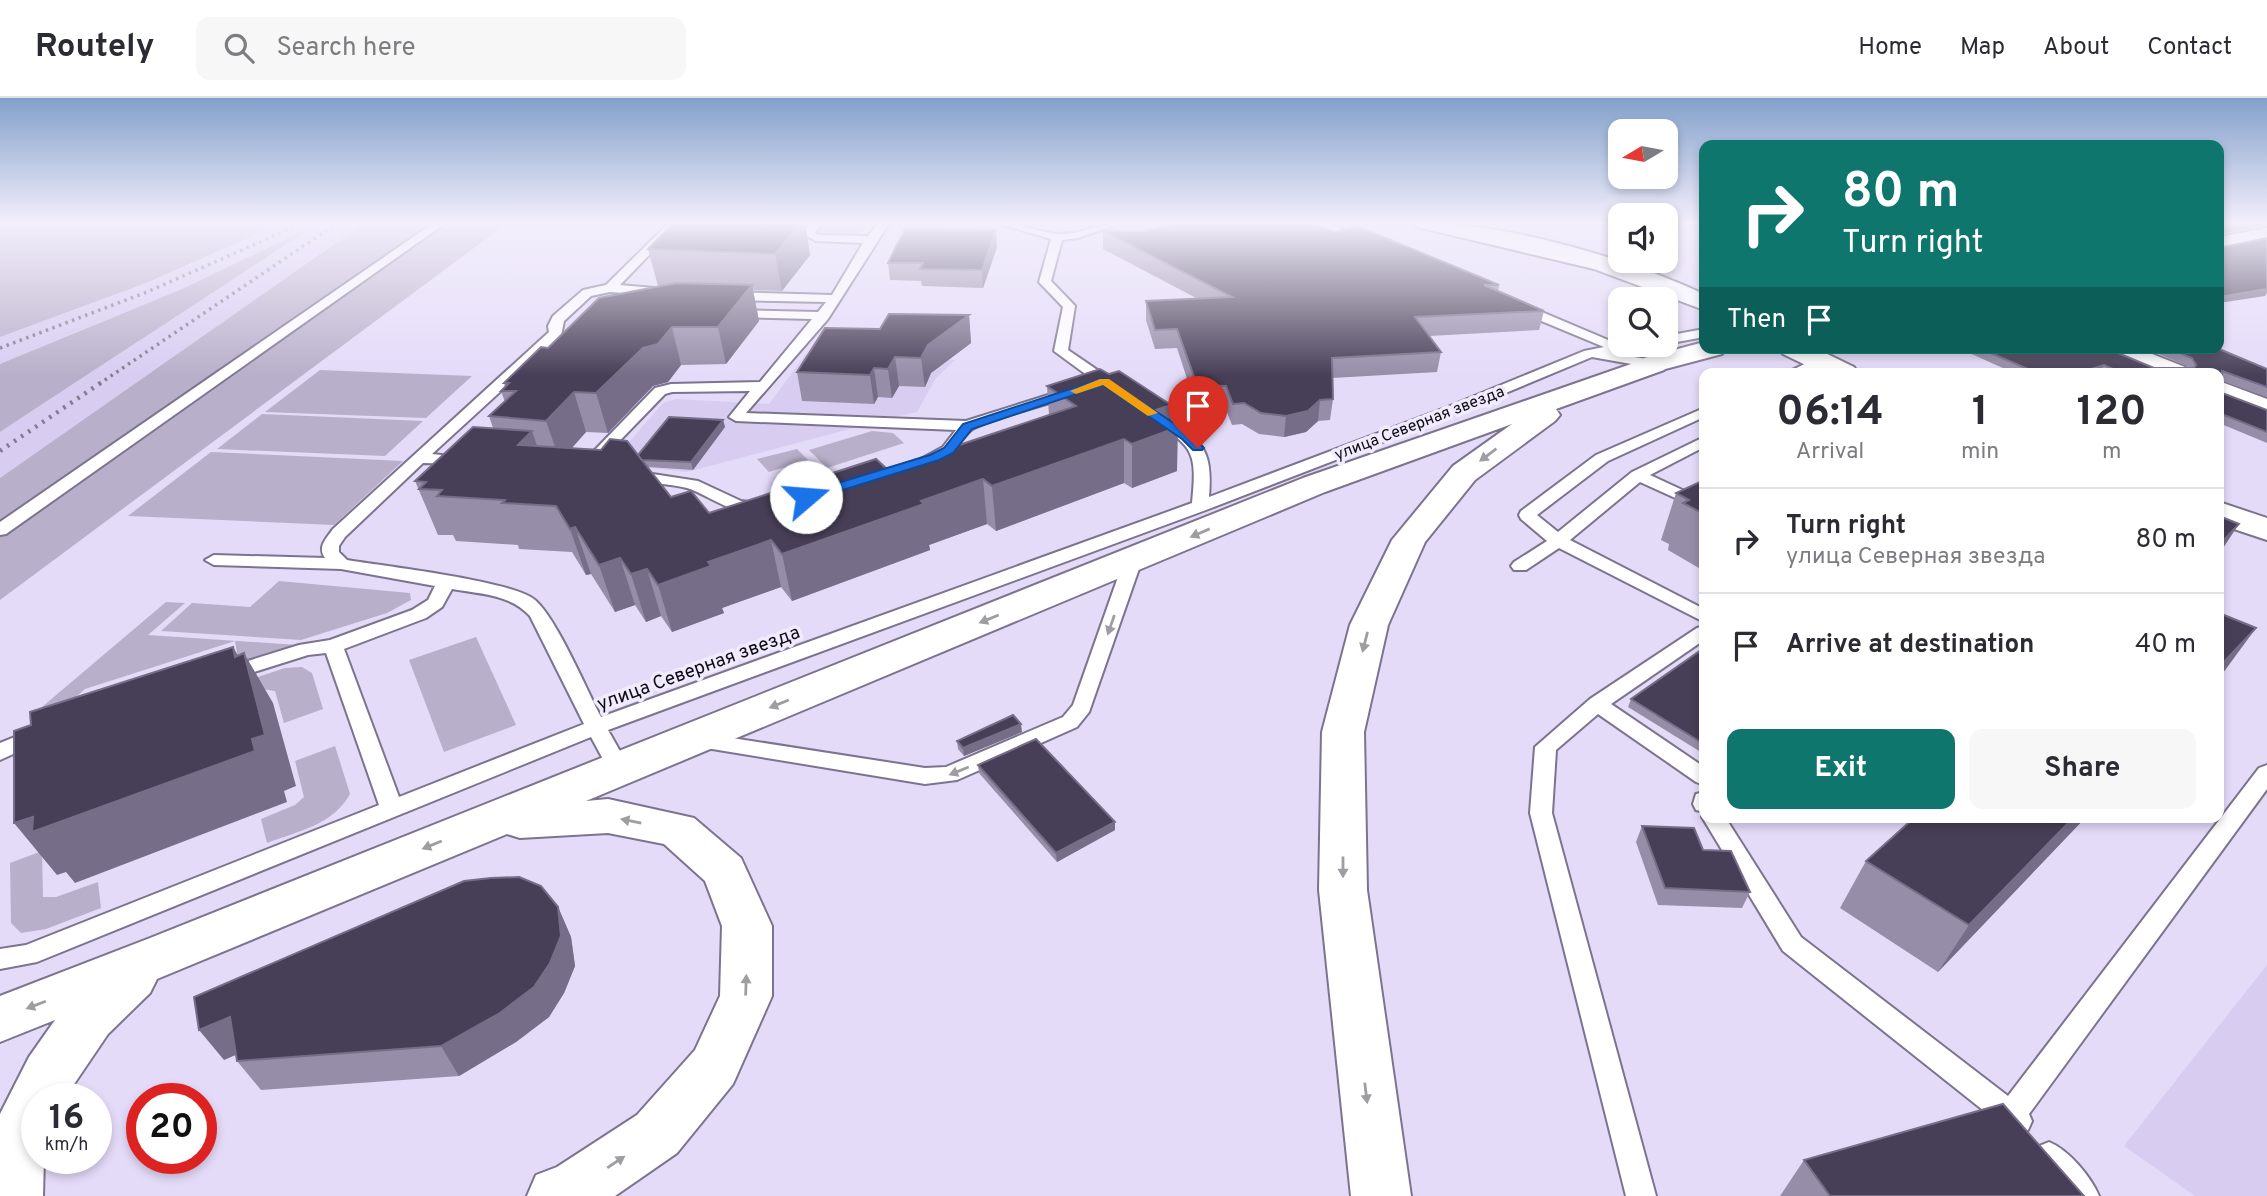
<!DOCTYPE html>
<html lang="en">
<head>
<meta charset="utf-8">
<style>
  :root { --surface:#fff; --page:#f7f7f7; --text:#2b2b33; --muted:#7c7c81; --line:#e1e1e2; --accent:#0f766e }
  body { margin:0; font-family:Overpass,sans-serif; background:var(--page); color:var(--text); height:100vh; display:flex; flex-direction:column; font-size:26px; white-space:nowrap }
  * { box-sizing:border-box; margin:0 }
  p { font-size:23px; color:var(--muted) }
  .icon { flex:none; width:38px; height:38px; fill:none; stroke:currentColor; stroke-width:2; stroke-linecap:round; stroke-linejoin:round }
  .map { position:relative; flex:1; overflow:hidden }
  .side { position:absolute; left:1699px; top:270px; width:525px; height:455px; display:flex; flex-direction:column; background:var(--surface); border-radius:14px; box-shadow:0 4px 10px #0003 }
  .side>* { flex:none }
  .top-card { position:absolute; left:1699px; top:42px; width:525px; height:214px; border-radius:14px; box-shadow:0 4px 10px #0003; background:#0f766e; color:#fff; overflow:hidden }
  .needle { width:46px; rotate:260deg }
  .controls { position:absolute; left:1608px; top:21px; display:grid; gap:14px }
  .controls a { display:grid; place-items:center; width:70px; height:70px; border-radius:14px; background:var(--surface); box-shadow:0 4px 10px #0003; font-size:35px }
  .speed { position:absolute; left:21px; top:985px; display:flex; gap:14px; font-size:35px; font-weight:700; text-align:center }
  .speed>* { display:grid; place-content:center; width:91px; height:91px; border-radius:50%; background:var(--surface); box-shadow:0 4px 10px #0003; line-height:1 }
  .speed small { font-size:18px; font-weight:400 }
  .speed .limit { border:10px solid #d22; background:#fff; color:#111 }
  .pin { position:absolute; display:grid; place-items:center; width:60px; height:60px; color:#fff; margin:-72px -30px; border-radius:50% 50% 50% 0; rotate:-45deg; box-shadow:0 0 7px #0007 }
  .pin .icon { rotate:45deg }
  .me { position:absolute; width:77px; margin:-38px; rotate:72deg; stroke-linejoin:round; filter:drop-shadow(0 0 5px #0008) }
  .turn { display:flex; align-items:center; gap:24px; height:147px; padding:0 28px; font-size:32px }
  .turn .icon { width:91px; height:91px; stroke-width:2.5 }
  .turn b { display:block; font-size:49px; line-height:60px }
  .then { display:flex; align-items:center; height:66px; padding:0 28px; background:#0003; gap:14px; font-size:26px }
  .eta { display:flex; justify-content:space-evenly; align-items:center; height:119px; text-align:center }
  .eta b { font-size:42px; font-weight:700; line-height:49px }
  .button { display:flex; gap:14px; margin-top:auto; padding:14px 28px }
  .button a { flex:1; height:80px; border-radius:14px; background:var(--accent); color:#fff; font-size:28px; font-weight:700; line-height:80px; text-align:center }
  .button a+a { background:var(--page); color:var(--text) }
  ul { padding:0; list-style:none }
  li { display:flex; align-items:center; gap:21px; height:105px; padding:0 28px; border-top:2px solid var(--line) }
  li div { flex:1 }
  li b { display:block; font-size:26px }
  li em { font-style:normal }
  header { display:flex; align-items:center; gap:42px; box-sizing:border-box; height:98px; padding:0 35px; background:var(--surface); border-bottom:2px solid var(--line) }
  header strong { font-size:33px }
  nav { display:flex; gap:38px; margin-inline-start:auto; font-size:24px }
  .search { width:490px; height:63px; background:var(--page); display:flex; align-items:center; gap:18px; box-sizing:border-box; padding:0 24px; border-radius:14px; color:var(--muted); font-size:26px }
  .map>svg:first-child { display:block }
</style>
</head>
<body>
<header>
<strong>Routely</strong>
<div class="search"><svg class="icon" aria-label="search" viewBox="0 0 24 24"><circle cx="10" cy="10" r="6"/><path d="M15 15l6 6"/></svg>Search here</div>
<nav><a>Home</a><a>Map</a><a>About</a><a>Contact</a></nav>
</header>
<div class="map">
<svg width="2267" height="1098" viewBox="0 0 2267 1098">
  <rect width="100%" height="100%" fill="#e4dbf9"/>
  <g fill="#d8cdf1">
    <path d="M284 124H366L0 380V334L310 131 182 191 0 266V239L146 185Z"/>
    <path d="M806 256 955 262 936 280 917 314 896 319 890 331 861 328 687 374 624 367 620 354 663 305 676 301 769 306Z"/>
    <path d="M2267 867V1098H2195L2124 1048Z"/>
  </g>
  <g fill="#b8afca">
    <path d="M0 124H284L146 185 0 239Z"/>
    <path d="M366 124H509L0 502V380Z"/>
    <path d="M823 124H871C859 143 840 139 820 138L816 135Z"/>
    <path d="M316 127 44 305 0 334V266L182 191Z"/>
    <path d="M320 272 472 278 426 320 265 314Z"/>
    <path d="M262 316 423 323 385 358 217 351Z"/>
    <path d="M872 333 893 335 904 345 827 370 809 352Z"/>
    <path d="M797 351 808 362 769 374 757 361Z"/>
    <path d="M211 354 403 363 334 427 128 418Z"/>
    <path d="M279 483 410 495 411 502 387 515 301 542 161 533 192 505 250 509Z"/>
    <path d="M166 504 185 505 148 537 298 547 239 565 235 543 85 591 62 611 42 609Z"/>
    <path d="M476 539 516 627 444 654 409 562Z"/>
    <path d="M302 569 312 575 323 611 284 625 275 593 234 587 285 570Z"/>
    <path d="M335 648 350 696C333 727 298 733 267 745L261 721 295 707 304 699 295 663Z"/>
    <path d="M42 753 43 799H56L98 784 101 810 46 831 21 835 11 825 10 765Z"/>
  </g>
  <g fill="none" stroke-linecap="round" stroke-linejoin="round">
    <defs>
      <g id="lane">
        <path d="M435 124H447L6 436 0 437V424Z"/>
        <path d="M670 124H681L620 187 665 191 671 195 669 198 610 194 591 198 564 223 561 238 432 356 470 360 472 363 470 366 423 365 345 439 339 448V454L347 462C382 468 514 483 535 502 557 521 586 591 601 619L1192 405C1197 353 1194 350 1151 321L1149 318 1151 315C1161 312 1167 319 1175 324 1208 347 1212 361 1209 399L1450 308 1584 253 1604 249 1515 212V206H1523L1620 247H1647L1645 250 1614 256 1654 262 1661 266 1654 270 1592 259 1460 314 1206 412 608 632 630 671 627 676 619 679 611 676 591 639 37 864 0 871V851L26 847 379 707 326 555 308 557 226 583 219 582 216 577 219 572 299 547 330 542 412 512 428 502 435 488 341 471 214 467 205 462 214 457 325 460C317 449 326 441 333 431L549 234 548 228 553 218 583 192 606 187ZM452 491C480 496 510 496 530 518L584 626 399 699 344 551 426 520 442 509Z"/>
        <path d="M811 124H822L815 135 818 137 868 138 879 124H890L828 221 746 315 966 323 1067 291 1072 290 1079 294 1077 297C1058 303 982 323 971 332 957 344 948 370 923 364L921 361 943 349 956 332 736 323 729 319 750 293 672 294 665 296 602 361H592L589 358 592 355 655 290 671 286 760 284 812 221 734 219 729 218V212L818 214 826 204 730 202 724 198 730 194 832 197 863 145 816 143 803 136Z"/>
        <path d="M993 124C1016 124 1036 134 1059 136 1081 137 1102 124 1124 124L1078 140 1062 142 1051 183 1075 208 1068 252 1109 280V286H1099L1054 253 1063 209 1039 184 1051 141Z"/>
        <path d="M1312 124H1327L1368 143 1358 145Z"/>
        <path d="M1704 231V239L1666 246V238Z"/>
        <path d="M1819 259 1826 263C1814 274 1802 275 1786 275Z"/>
        <path d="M1704 310V319L1608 363 1537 417 1558 434 1632 374 1704 339V349L1650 377 1704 402V413L1640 384 1570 442 1704 511V524L1559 450 1526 472H1514L1511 468 1514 464 1547 443 1521 421 1519 417 1521 413 1596 357Z"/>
        <path d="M633 373 698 383 741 403 765 406 767 410C750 429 706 395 687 390 668 385 647 386 627 381L625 378Z"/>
        <path d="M1133 457 1142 462 1089 614 1077 629 957 682 925 686 700 649 693 647 689 642 693 637 700 635 925 670 946 669 1063 619 1073 607 1124 462Z"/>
        <path d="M1704 528V542L1611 606 1704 669V687L1696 684 1598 616 1556 652 1552 715 1656 1098H1626L1530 715 1535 649 1590 601 1697 530Z"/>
        <path d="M37 630 44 632 47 637 44 642 0 662V645Z"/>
        <path d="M2267 667V691L2029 1016 2032 1023 2028 1032 2018 1036 2008 1032 1783 853 1702 719 1704 714V719H1725L1801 839 2008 998 2259 670Z"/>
        <path d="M1704 694V714L1696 712 1693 706 1696 696Z"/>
        <path d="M2049 1044C2069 1052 2091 1079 2099 1098H2065L2039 1068 2034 1058 2039 1048Z"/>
      </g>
      <g id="street">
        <path d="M1414 124C1502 124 1624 159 1704 196V212L1594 171 1417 129Z"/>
        <path d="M2100 250H2137L2185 269 2189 275H2150L2103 256Z"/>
        <path d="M2219 283 2267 301V320L2219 302Z"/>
      </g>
      <g id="secondary">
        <path d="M2267 130V144L2219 153V139Z"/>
        <path d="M1704 244V250H1725L1722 256 1654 274 1644 272 1640 266 1644 260Z"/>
        <path d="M1780 250H1815L1854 269 1858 275H1822L1783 256Z"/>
        <path d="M2219 404 2267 420V442L2219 426Z"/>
      </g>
      <path id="highway" d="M1654 258 1664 260 1668 266 1664 272 1556 311 1560 317 1555 323 1475 382 1425 444 1388 527 1364 634 1367 792 1411 1098H1351L1319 792 1322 634 1350 527 1392 442 1453 368 1512 326 1325 394 586 703 608 701 694 720 741 760 772 828V898L733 986 677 1055 615 1098H527L536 1077 557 1069 637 1017 695 952 720 898 722 828 705 783 664 746 608 735 520 740 507 736 157 881 150 895 108 936 64 1001H37V1060H44L43 1098H0V1016L29 959 55 922 0 944V898L150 840 1303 380Z"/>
    </defs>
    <use href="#lane" stroke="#7c748e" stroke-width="4"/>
    <use href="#street" stroke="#7c748e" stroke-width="4"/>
    <use href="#secondary" stroke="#7c748e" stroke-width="4"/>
    <use href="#highway" stroke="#7c748e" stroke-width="4"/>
    <use href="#lane" fill="#fff" fill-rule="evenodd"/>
    <use href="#street" fill="#fff" fill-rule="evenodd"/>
    <use href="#secondary" fill="#fff" fill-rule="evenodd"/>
    <use href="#highway" fill="#fff" fill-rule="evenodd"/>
    <g stroke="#827c90" stroke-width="3.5" stroke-dasharray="2.5 4.5" stroke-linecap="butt">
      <path d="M0 250 147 194 305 124"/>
      <path d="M99 286 339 124"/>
    </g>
    <path stroke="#827c90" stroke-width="4.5" stroke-dasharray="2.5 6" stroke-linecap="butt" d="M0 353 102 284"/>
  </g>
  <g fill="#968da8">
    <path d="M674 124H805L810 157 782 193 753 192 759 223 726 266 681 267 668 284 653 288 608 335 586 334 572 350 638 357 723 322 725 329 693 372 648 369 671 399 709 415 887 371 1049 317 1047 288 1171 326 1177 373 1132 390 1124 385 996 433 987 426 929 447 930 452 792 503 781 489 722 510 724 515 672 534 661 518 646 524 635 507 615 514 591 476 586 477 572 454 519 451 518 447 456 443 453 437H438L415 383 493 330 489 318 505 304 501 293 505 289 504 285 548 250 658 188 648 151Z"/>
    <path d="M1103 133 1335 134 1499 187 1498 193 1544 213 1539 232 1429 238 1441 254 1437 274 1332 280 1333 301 1330 322 1318 323 1306 334 1284 339 1259 336 1242 326 1232 327 1225 309 1196 308 1177 250 1155 251 1146 222V203L1198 201 1103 151Z"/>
    <path d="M997 149 983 190 922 188 921 183 890 182 888 165Z"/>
    <path d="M969 217 971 245 931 275 925 289 899 288 892 300 878 299 874 306 802 303 797 274 880 231Z"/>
    <path d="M1958 250H2106L2154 270H2188L2187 268 2145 250H2217L2267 271V299L2222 283V295L2267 312V345L2219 325V275H2014Z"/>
    <path d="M1704 382V473L1668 452 1669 446 1661 442 1676 395Z"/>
    <path d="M1704 550V656L1628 609 1631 601Z"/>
    <path d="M1022 634 964 658 958 651 957 643Z"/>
    <path d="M978 667 1115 732 1057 764 979 675Z"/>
    <path d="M1915 719H2086L1938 874 1840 810 1866 763Z"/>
    <path d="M1642 728 1750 794 1742 810 1658 807 1636 744Z"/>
    <path d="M558 809 571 839 575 868 564 895 549 919 516 944 459 978 261 992 237 963 236 956 224 962Z"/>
    <path d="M1804 1062 2084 1098H1780Z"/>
  </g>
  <g fill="#766e88">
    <path d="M802 124H805L810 157 782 193 775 156Z"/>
    <path d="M2252 124H2267V127L2219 136 2222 130Z"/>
    <path d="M996 132 997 149 983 190 982 172Z"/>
    <path d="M752 187 759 223 726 266 718 229Z"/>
    <path d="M2267 191V195L2265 198 2219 205V199Z"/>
    <path d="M969 217 971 245 931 275 925 289 921 260 928 247Z"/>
    <path d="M672 229 681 267 668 284 653 288 608 335 596 295 643 250Z"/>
    <path d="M895 259 899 288 892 300 888 271Z"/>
    <path d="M2104 267 2100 275H2078Z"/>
    <path d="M874 270 878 299 874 306 870 277Z"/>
    <path d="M574 294 586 334 560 363 546 323Z"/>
    <path d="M1320 302 1318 323 1306 334 1284 339 1286 318Z"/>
    <path d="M1171 307V332L1178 329 1177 373 1132 390V346L1147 315Z"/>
    <path d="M723 322 725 329 693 372 691 364Z"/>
    <path d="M532 333 547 377 518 347Z"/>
    <path d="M1124 341V385L996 433 992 388Z"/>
    <path d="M983 381 987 426 929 447 930 452 792 503 782 456 921 403Z"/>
    <path d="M2239 426 2219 456V447Z"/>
    <path d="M575 429 591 476 586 477 570 431Z"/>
    <path d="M771 442 781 489 722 510 724 515 672 534 658 487 708 464Z"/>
    <path d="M620 460 635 507 615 514 599 467Z"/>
    <path d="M647 471 661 518 646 524 631 476Z"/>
    <path d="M2256 530 2223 575 2219 580V569Z"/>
    <path d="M233 549 249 576 244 555 273 605 296 688 284 693 287 704 75 785 66 774 57 777 14 725 33 719 235 559Z"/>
    <path d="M1021 626 1022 634 964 658 963 650Z"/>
    <path d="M2074 719H2086L1938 874 1969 827Z"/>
    <path d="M1115 724V732L1057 764 1056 755Z"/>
    <path d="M558 809 571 839 575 868 564 895 549 919 516 944 459 978 441 948Z"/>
    <path d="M230 919 254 949 224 962 199 932Z"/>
  </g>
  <g fill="#473f57" stroke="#766e88" stroke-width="2">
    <path d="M674 124H802L775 156 648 151Z"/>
    <path d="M1179 124H1310L1335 134 1357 128 1499 187H1484L1544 213 1415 219 1441 254 1332 260 1333 301 1320 302 1308 313 1286 318 1261 315 1244 305 1233 306 1226 288 1197 287 1177 231 1155 232 1146 203 1232 199 1103 133H1144Z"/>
    <path d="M2219 124H2252L2222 130 2220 146 2223 149 2267 140V191L2219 199Z"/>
    <path d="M905 131 996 132 982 172 920 171 923 165H888Z"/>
    <path d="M676 185 752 187 718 229H672L658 246 643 250 596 295 574 294 546 323 489 318 516 293H501L509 285H504L541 249 548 250 599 200Z"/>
    <path d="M889 216 969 217 928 247 921 260 895 259 888 271 874 270 870 277 797 274 825 230 880 231Z"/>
    <path d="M1979 250H2106L2154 270H2194L2196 267 2192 260 2168 250H2217L2267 271V289L2222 273V295L2267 312V334L2219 315V275H2122L2104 267 2078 275H2037Z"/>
    <path d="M1100 271 1109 276 1119 273 1171 307 1147 315 1178 329 1132 346 1124 341 992 388 983 381 921 403 924 406 782 456 771 442 708 464 711 468 658 487 647 471 631 476 620 460 599 467 575 429 570 431 556 408 502 405 505 402 437 398 442 392 419 391 426 384 415 383 473 329 532 333 518 347 601 352 610 341 627 343 671 399 691 393 709 415 876 361 887 371 1076 308 1047 288Z"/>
    <path d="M669 319 723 322 691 364 642 362 638 357Z"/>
    <path d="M1704 382V416L1683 405 1689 402 1676 395Z"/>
    <path d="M2219 418 2239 426 2219 447Z"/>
    <path d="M2219 515 2256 530 2219 569Z"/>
    <path d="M233 549 235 559 244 555 265 637 252 641 255 653 32 734 33 719 14 725V633L31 627 30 614Z"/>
    <path d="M1704 550V646L1631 601Z"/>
    <path d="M1013 617 1021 626 963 650 957 643Z"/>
    <path d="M1036 641 1115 724 1056 755 978 667Z"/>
    <path d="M1915 719H2074L1969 827 1866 763Z"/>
    <path d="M1642 728 1694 730 1703 752 1731 753 1750 794 1665 790Z"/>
    <path d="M519 779 541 788 558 809 561 838 550 865 534 889 500 915 441 948 237 963 230 919 199 932 194 899 464 783 491 780Z"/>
    <path d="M2003 1006 2084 1098H1830L1804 1062Z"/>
  </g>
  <defs><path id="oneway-solid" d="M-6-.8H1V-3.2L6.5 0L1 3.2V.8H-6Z" transform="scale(1.75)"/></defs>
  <g fill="#9f9da1">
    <use href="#oneway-solid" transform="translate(1488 357) rotate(143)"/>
    <use href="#oneway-solid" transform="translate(1200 435) rotate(157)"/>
    <use href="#oneway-solid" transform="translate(989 521) rotate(158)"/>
    <use href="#oneway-solid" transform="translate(1111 527) rotate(109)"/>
    <use href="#oneway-solid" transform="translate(1365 544) rotate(104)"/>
    <use href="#oneway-solid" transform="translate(779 606) rotate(158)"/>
    <use href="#oneway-solid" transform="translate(959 673) rotate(158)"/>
    <use href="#oneway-solid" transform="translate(631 723) rotate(-169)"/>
    <use href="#oneway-solid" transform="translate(432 747) rotate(158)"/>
    <use href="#oneway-solid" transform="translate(1343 769) rotate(90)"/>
    <use href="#oneway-solid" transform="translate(746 887) rotate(-88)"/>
    <use href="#oneway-solid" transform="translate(36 907) rotate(159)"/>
    <use href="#oneway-solid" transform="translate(1366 995) rotate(83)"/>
    <use href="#oneway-solid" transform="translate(616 1064) rotate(-34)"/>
  </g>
  <linearGradient id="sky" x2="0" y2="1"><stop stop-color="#83a0cb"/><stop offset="0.45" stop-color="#f3effc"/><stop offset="1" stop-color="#f3effc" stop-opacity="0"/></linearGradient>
  <rect width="2267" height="278" fill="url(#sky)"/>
  <path fill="#1a73e8" stroke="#114b97" stroke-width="2" d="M1104 280 1191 336 1204 350 1202 352H1193L1182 341 1103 287 972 331 953 355 939 362 811 402H801L799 399 801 396 930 357 944 350 963 326Z"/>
  <path fill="#f59e0b" d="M1100 281H1109L1158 315 1148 318 1103 287 1076 296 1070 293Z"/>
  <g text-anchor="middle" stroke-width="7" stroke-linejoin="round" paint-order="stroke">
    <g font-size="16" fill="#0e0b14" stroke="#f0ebfd">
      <text transform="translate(1419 324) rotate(-21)" y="6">улица Северная звезда</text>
    </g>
    <g font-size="19" fill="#0e0b14" stroke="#f0ebfd">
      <text transform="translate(698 569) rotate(-20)" y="7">улица Северная звезда</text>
    </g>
  </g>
</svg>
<div class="controls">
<a><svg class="needle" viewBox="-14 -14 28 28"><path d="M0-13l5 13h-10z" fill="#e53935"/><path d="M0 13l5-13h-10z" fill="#7c7c81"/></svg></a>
<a><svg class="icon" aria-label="sound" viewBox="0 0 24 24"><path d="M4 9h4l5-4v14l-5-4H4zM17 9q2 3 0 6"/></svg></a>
<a><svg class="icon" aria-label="search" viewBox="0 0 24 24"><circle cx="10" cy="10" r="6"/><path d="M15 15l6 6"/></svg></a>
</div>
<div class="speed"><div>16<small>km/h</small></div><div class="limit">20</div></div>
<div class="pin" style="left:1198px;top:350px;background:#d93025"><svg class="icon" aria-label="arrive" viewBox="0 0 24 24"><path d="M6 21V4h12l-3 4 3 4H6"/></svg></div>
<svg class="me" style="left:806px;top:399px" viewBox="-20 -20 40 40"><circle r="19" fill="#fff"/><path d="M0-13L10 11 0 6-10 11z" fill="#1a73e8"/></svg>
<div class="top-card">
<div class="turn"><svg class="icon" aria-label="right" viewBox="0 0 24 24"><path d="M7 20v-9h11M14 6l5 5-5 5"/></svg><div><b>80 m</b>Turn right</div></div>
<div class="then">Then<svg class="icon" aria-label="arrive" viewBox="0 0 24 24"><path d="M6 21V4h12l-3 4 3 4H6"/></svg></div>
</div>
<section class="side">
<div class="eta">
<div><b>06:14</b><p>Arrival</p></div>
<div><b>1</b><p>min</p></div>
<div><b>120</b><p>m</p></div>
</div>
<ul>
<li><svg class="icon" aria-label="right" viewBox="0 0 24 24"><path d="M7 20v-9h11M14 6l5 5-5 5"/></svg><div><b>Turn right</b><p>улица Северная звезда</p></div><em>80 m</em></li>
<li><svg class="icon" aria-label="arrive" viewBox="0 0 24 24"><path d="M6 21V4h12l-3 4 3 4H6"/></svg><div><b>Arrive at destination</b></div><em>40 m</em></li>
</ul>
<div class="button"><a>Exit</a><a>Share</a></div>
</section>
</div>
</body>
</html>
